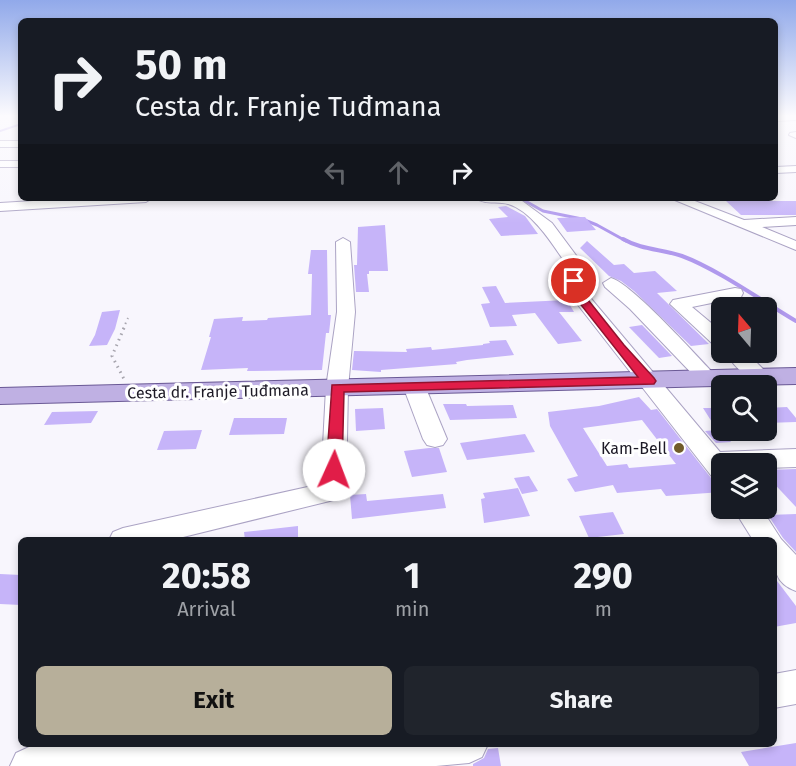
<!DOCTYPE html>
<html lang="en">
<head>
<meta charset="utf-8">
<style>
  :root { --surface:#171b24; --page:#20242c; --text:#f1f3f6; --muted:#9ea1a6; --accent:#b7af9a }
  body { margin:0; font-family:"Fira Sans",sans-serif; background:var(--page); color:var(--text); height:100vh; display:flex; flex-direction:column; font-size:22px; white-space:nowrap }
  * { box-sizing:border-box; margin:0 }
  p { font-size:20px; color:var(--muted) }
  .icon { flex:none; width:33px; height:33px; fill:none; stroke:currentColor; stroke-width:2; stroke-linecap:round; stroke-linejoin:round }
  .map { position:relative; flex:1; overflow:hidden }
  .panel { position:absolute; left:18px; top:537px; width:759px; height:210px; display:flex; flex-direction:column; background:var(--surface); border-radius:9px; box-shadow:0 3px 9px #0003 }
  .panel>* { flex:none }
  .top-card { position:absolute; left:18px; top:18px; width:760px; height:183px; border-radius:9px; box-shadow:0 3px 9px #0003; background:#171b24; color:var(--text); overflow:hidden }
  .needle { width:39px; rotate:341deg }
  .tools { position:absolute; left:711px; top:297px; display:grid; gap:12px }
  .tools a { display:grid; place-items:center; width:66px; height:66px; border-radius:9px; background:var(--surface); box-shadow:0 3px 9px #0003; font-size:30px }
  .pin { position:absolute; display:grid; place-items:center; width:51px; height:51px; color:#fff; margin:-26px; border:3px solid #fff; border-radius:50%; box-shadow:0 2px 6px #0007 }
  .me { position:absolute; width:66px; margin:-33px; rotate:2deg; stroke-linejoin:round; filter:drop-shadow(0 0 4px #0008) }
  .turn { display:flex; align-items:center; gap:21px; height:126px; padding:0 18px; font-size:27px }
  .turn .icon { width:78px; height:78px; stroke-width:2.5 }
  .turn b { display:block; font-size:42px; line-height:51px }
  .lanes { display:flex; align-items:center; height:57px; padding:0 18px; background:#0003; justify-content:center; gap:30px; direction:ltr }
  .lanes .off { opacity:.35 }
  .eta { display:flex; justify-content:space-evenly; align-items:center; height:102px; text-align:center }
  .eta b { font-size:36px; font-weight:700; line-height:42px }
  .action { display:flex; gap:12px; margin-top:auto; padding:12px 18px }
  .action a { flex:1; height:69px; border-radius:9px; background:var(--accent); color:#111; font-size:24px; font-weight:700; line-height:69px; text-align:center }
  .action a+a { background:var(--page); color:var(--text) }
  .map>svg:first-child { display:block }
</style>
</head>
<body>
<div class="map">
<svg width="796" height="766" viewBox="0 0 796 766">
  <rect width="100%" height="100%" fill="#f8f6fd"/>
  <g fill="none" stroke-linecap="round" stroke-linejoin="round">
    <path stroke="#b099ed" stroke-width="2" d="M0 131 21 124"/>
    <path stroke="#b099ed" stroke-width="3" d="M520 198 543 211 582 219 597 225 626 241"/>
    <path stroke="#b099ed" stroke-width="4" d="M623 239C642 250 662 249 682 256 717 269 762 301 796 321"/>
  </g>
  <g fill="#c6b4f9" fill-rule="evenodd">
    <path d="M726 201H796V215H741Z"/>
    <path d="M506 206 525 216 538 234 501 236 489 219 508 217 498 207Z"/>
    <path d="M585 217 596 230 567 232 557 218Z"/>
    <path d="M385 225 388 271H369V274H367L369 292H356L354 265H357L358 227Z"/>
    <path d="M587 241 614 265 624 264 634 273 655 271 677 291 657 293 709 344 691 346 634 291 621 281 609 276 580 248Z"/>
    <path d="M311 250H327L328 315H331L329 333H326L322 370 247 371 248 368 201 370 211 337H209L214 319 243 317 242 321 267 320 268 318 311 315 312 274H308Z"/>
    <path d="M496 286 505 303 567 300 574 312H559L582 341 558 344 535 313 512 315 517 326 490 327 481 304 490 303 482 287Z"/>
    <path d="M120 310 115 329 107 345 89 346 95 335 102 312Z"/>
    <path d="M642 325 672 356 659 358 629 327Z"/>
    <path d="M506 340 514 355 467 360 456 362 457 364 381 370V372L352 370 354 351 407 352 406 349 431 347 432 350 483 345V344L490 343 489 341Z"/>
    <path d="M639 397 651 410 657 409 722 492 666 496 661 489 617 493 613 485 575 492 567 479 578 476 550 426 548 412 599 406ZM642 420 676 464 629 468 627 464 607 466 583 428Z"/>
    <path d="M443 404H466L467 406 513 405 517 418 450 420Z"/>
    <path d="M787 407 796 418V422L766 423V408Z"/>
    <path d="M383 408 385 429 356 431 355 409Z"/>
    <path d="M703 408H722V430L731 442 716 443 705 431 717 430Z"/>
    <path d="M98 411 91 423 44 425 52 412Z"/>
    <path d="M234 418H287L284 434 229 435Z"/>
    <path d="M202 430 196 449 157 450 164 431Z"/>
    <path d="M525 434 535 452 467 460 460 443Z"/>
    <path d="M429 448H439L447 472 412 477 404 451Z"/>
    <path d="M796 469V507L766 475V470Z"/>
    <path d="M529 476 538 491 522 494 514 478Z"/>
    <path d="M518 488 530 516 484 523 481 499 485 498 483 493Z"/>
    <path d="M366 494 367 501 443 494 446 508 352 519 350 495Z"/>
    <path d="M613 512 624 534 589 538 579 516Z"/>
    <path d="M796 514V552L783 538 768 515Z"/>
    <path d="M298 526V540H245L244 532Z"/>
    <path d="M0 574 21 575V605L0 604Z"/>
    <path d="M774 577 796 606V623L774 627Z"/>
    <path d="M796 743V766H749L741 752Z"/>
    <path d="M498 748 501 766H473V764L484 758 488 749Z"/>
  </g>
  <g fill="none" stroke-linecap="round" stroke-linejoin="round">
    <defs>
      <g id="minor">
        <path d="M776 116H796V120L776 121Z"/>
        <path d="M796 132V138L789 135 790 133Z"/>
        <rect x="0" y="141" width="21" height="6"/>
        <rect x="0" y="161" width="21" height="6"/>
        <path d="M796 166V172L776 173V167Z"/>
        <path d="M83 198H152L146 202 0 211V203Z"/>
        <path d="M476 198H518L552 223 578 258 576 266 588 295 720 452 796 449V467L766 468V464H722V481L713 478 571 296 560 266 562 258C550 240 530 210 508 204 497 201 484 205 476 198Z"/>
        <path d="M670 198H687L744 220 796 217V225L762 227 796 241V250Z"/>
        <path d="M343 238 350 242 355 312 348 388 346 491 342 498 171 540H109L113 532 123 528 321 484 326 388 337 312 336 242Z"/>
        <path d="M611 278C631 283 696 355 714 374L717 378 714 382 707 384 700 382 630 309 605 287 603 283Z"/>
        <path d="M735 288 741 289 743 293 741 297 692 307 722 332V348L715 346 670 304 673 300Z"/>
        <path d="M725 352H746L771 377 768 381C751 386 734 366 725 352Z"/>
        <path d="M414 379 421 381 425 386 447 439 443 445 435 447 427 445 423 439 403 386 407 381Z"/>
        <path d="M733 508H761L781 539 796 555V591C771 582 774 563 774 540H753Z"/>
        <path d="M796 670V704L774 708V674Z"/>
        <path d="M59 744H488L482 757 469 763 436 766H10L16 753 29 747Z"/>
      </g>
      <path id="major" d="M796 368V384L0 404V388Z"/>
    </defs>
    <use href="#minor" stroke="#aba3c4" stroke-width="2"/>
    <use href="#major" stroke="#6a5995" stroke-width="2"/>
    <path stroke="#a7a5ae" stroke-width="2" stroke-dasharray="1.5 4" stroke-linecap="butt" d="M123 329 128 318"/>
    <path stroke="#a7a5ae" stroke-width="3" stroke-dasharray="1.5 4.5" stroke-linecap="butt" d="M124 328 112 356 124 379"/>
    <use href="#minor" fill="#fff" fill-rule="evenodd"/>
    <use href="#major" fill="#bfb0e3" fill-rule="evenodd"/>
  </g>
  <linearGradient id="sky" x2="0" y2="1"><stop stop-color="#91a9ea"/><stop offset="0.52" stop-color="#fcfbfe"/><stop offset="1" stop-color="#fcfbfe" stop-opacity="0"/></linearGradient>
  <rect width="796" height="223" fill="url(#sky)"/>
  <path fill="#e11d48" stroke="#92132f" stroke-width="1.5" d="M574 278 578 279 585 296 624 345 654 378 656 381 654 384 344 392 342 470 339 474H328L326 470 332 385 638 377 574 296 569 281Z"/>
  <circle fill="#705b2a" stroke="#fff" stroke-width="2" cx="679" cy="448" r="6"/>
  <g text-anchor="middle" stroke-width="6" stroke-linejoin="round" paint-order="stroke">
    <g font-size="16" fill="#1d1a26" stroke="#fff">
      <text transform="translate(218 391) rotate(-1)" y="6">Cesta dr. Franje Tuđmana</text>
    </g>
    <g font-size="16" fill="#1d1a26" stroke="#fff" text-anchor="end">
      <text x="667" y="454">Kam-Bell</text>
    </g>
  </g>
</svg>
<div class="tools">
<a><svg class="needle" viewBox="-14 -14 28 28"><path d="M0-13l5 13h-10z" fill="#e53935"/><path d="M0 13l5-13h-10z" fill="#9ea1a6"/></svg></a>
<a><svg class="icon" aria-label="search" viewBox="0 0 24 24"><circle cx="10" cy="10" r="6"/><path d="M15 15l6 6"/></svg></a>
<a><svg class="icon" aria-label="layers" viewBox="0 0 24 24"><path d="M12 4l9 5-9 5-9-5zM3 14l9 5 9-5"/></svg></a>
</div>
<div class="pin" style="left:574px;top:281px;background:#d93025"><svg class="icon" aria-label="arrive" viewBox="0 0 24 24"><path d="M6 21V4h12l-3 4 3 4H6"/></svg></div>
<svg class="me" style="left:334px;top:470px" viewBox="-20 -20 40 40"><circle r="19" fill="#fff"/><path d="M0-13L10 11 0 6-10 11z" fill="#e11d48"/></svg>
<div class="top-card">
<div class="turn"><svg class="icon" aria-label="right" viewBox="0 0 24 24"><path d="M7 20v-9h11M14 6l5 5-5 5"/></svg><div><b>50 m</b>Cesta dr. Franje Tuđmana</div></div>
<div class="lanes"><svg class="icon off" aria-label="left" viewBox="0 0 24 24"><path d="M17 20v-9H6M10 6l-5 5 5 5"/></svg><svg class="icon off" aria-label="ahead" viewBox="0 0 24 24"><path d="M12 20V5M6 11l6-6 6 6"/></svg><svg class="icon" aria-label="right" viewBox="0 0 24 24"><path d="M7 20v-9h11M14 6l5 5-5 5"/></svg></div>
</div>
<section class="panel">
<div class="eta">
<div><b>20:58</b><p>Arrival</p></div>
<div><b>1</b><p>min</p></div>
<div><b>290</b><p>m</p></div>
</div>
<div class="action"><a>Exit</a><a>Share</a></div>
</section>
</div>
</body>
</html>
